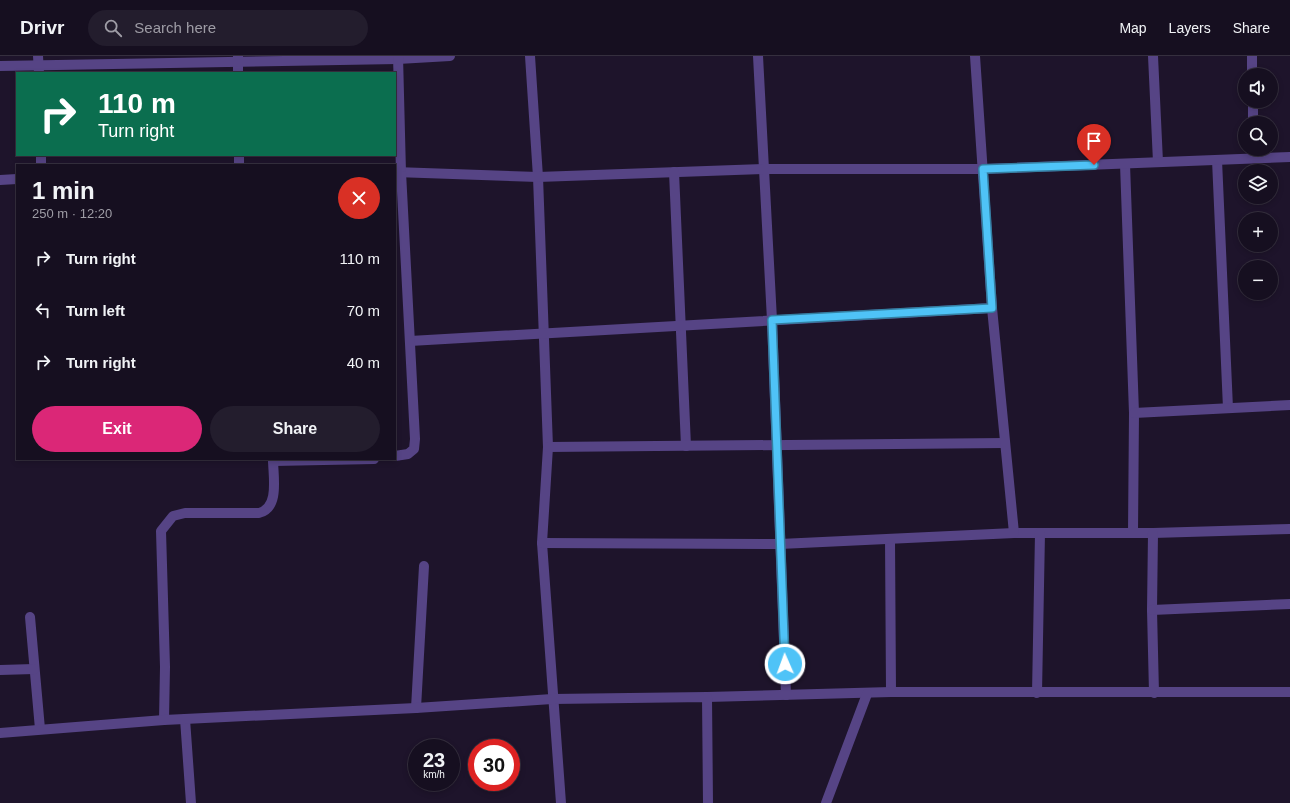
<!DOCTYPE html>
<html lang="en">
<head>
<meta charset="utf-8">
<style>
  :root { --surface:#160f20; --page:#231d2d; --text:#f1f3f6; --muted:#9e9ca5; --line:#352f3e; --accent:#db2777 }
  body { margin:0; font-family:Arial,sans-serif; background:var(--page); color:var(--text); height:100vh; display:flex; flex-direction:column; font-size:15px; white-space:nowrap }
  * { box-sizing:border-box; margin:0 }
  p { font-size:13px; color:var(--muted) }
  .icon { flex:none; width:22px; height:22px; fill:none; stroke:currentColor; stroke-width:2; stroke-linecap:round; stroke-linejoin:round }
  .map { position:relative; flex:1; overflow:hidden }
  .panel { position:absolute; left:16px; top:108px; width:380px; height:296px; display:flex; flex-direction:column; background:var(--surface); border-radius:0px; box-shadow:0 2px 6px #0003,0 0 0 1px var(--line) }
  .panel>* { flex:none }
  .hud { position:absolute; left:16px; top:16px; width:380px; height:84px; border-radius:0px; box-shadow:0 2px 6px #0003,0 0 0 1px var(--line); background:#0b6e4f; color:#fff; overflow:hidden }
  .controls { position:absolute; left:1238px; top:12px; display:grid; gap:8px }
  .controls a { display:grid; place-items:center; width:40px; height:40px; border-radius:50%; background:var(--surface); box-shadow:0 2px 6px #0003,0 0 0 1px var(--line); font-size:20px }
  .speed { position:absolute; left:408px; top:683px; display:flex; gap:8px; font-size:20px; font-weight:700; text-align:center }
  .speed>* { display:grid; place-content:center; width:52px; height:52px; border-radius:50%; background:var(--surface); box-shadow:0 2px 6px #0003,0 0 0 1px var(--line); line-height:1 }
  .speed small { font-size:10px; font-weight:400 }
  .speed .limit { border:6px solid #d22; background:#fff; color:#111 }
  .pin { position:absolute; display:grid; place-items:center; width:34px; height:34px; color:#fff; margin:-41px -17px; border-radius:50% 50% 50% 0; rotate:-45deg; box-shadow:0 0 4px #0007 }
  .pin .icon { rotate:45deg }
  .me { position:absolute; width:44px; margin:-22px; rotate:358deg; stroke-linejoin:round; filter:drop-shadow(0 0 3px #0008) }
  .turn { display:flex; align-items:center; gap:14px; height:84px; padding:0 16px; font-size:18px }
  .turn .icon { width:52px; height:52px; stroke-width:2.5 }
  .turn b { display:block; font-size:28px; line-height:34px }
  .round { display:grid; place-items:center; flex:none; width:42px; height:42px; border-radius:21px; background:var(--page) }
  .head { display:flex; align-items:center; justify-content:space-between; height:68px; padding:0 16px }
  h1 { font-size:24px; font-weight:700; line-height:30px }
  .primary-button { display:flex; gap:8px; margin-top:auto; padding:8px 16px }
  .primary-button a { flex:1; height:46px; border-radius:24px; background:var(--accent); color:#fff; font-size:16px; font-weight:700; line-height:46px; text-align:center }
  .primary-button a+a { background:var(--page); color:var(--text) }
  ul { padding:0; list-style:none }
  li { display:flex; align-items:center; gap:12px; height:52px; padding:0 16px }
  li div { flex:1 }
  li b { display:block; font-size:15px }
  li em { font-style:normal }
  header { display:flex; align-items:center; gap:24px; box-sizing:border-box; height:56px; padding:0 20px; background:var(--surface); border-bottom:1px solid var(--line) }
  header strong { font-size:19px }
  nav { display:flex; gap:22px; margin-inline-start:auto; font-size:14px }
  .search { width:280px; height:36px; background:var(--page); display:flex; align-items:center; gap:10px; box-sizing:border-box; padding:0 14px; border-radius:22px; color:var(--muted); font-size:15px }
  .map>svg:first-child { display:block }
</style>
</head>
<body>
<header>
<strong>Drivr</strong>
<div class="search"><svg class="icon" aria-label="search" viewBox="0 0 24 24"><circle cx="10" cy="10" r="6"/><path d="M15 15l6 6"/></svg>Search here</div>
<nav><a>Map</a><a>Layers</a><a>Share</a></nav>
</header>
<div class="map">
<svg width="1290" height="747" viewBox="0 0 1290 747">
  <rect width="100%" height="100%" fill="#1e142b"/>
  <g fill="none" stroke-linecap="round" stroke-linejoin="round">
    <g stroke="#564485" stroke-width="10">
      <path d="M38 0 39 17"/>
      <path d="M238 0V17"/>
      <path d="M530 0 538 121 548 391 542 487 561 747"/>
      <path d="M758 0 772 264 786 639"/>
      <path d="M1153 0 1158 106"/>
      <path d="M1252 0V19"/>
      <path d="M0 10 398 3 450 0"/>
      <path d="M1253 45V67"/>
      <path d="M41 99V109"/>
      <path d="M239 99V109"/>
      <path d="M1217 104 1228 352"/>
      <path d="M1125 108 1134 357 1133 476"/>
      <path d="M395 116 538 121 763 113H983L1290 101"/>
      <path d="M674 116 686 390"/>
      <path d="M0 124 17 123"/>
      <path d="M410 285 992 252"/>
      <path d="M1134 357 1290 349"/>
      <path d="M548 391 1005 387"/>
      <path d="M395 400 408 398 414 393 415 383 401 116 398 0"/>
      <path d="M273 405 374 403"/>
      <path d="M1014 477H1153L1290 473"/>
      <path d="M1153 477 1152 554 1154 637"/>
      <path d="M890 483 891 636"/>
      <path d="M542 487 780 488 1014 477 992 252 975 0"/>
      <path d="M1152 554 1290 548"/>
      <path d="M30 561 40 673"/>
      <path d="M0 614 34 613"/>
      <path d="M1037 637 1040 477"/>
      <path d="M707 641 891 636H1290"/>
      <path d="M416 652 424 510"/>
      <path d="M185 663 191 747"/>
      <path d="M164 664 165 611 161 475 173 460 185 457H259C280 452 273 420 273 403"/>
      <path d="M0 677 164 664 416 652 552 643 707 641 708 747"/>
      <path d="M826 747 867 638"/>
    </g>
  </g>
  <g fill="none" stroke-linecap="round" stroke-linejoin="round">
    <defs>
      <path id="route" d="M785 608 772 264 992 252 983 113 1094 109"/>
    </defs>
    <use href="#route" stroke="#337fa1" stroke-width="10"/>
    <use href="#route" stroke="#4fc3f7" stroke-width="7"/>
  </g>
</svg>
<div class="controls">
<a><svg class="icon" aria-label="sound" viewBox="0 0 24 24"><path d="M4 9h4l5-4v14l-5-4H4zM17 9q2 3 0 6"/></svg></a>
<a><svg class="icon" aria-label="search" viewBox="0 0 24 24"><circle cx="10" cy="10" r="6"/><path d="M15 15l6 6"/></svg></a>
<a><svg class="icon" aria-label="layers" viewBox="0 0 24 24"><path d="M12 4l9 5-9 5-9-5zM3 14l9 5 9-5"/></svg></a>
<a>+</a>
<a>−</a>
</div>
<div class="speed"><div>23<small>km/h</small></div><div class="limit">30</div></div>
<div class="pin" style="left:1094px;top:109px;background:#d93025"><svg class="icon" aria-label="arrive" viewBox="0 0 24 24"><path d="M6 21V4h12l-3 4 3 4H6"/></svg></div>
<svg class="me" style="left:785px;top:608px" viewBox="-20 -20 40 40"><circle r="17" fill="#4fc3f7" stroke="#fff" stroke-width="3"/><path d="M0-11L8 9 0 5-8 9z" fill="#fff"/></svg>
<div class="hud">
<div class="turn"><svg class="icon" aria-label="right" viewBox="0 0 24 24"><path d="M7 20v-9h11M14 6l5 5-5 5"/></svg><div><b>110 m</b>Turn right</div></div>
</div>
<section class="panel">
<div class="head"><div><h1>1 min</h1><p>250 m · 12:20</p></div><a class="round" style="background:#d93025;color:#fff"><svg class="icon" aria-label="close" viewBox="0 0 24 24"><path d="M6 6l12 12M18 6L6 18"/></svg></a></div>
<ul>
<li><svg class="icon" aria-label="right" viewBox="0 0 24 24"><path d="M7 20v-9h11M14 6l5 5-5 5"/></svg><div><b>Turn right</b></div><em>110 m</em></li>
<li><svg class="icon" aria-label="left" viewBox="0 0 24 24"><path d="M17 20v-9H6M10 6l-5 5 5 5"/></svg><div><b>Turn left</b></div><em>70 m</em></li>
<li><svg class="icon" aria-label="right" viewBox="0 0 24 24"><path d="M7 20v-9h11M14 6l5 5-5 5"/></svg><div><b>Turn right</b></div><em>40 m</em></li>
</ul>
<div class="primary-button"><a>Exit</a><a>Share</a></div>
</section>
</div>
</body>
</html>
